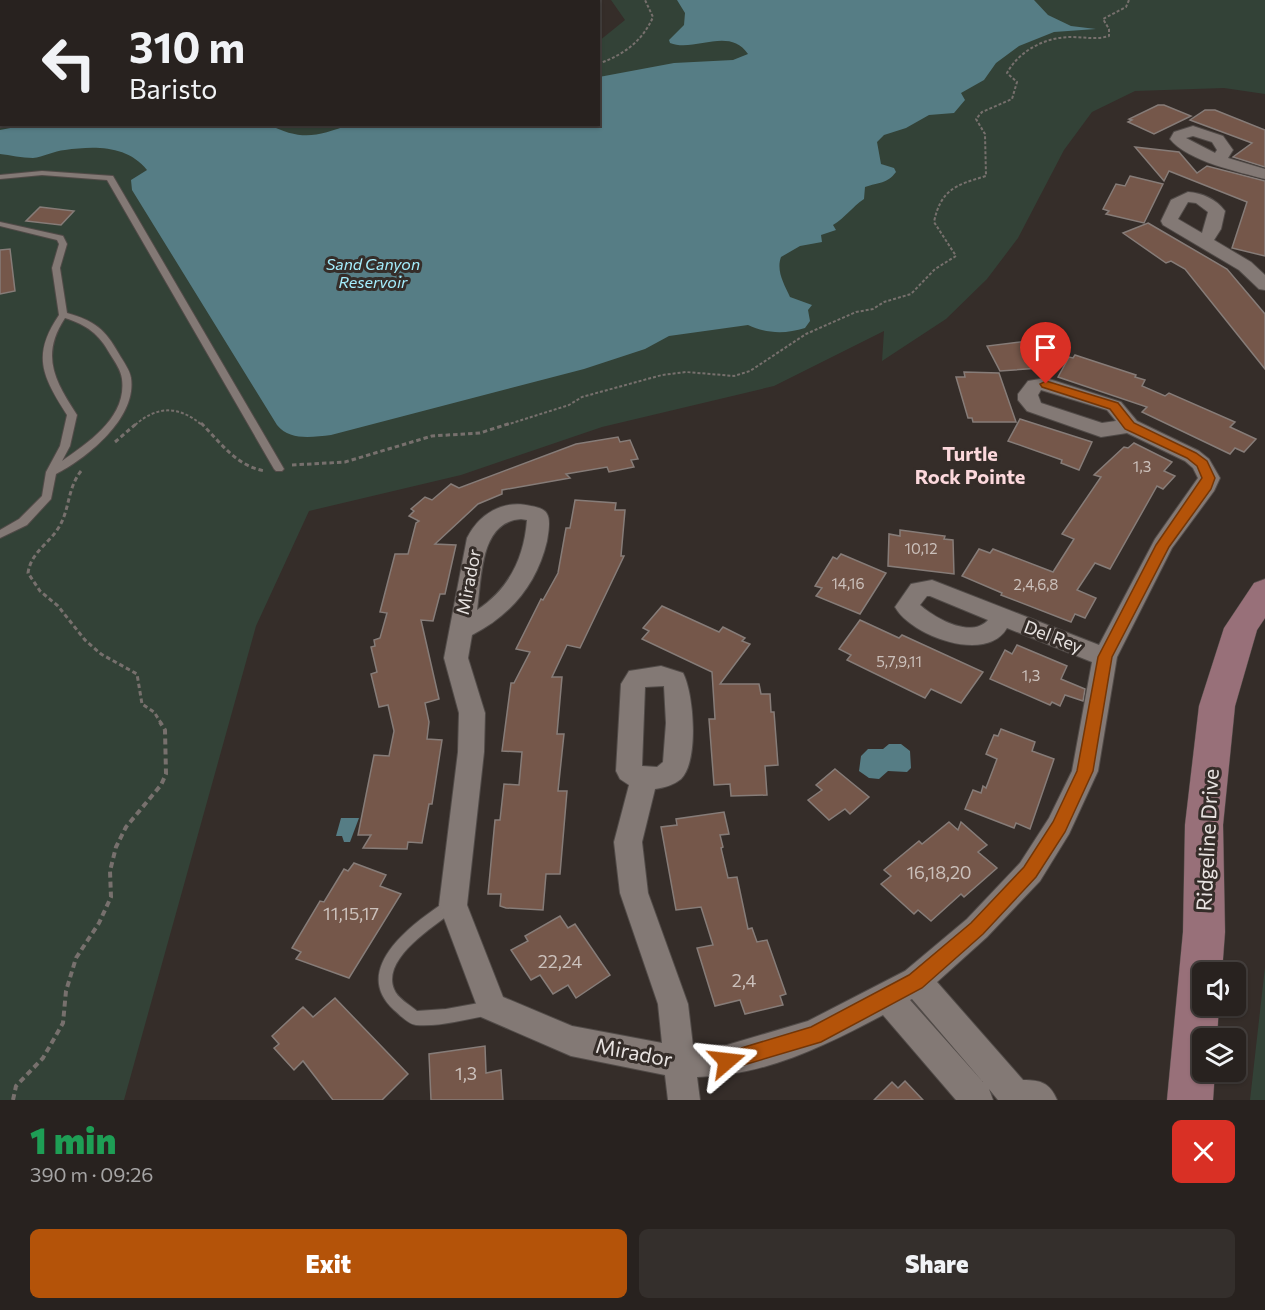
<!DOCTYPE html>
<html lang="en">
<head>
<meta charset="utf-8">
<style>
  :root { --surface:#28221f; --page:#342f2c; --text:#f1f3f6; --muted:#a5a4a4; --line:#443f3d; --accent:#b45309 }
  body { margin:0; font-family:Commissioner,sans-serif; background:var(--page); color:var(--text); height:100vh; display:flex; flex-direction:column; font-size:22px; white-space:nowrap }
  * { box-sizing:border-box; margin:0 }
  p { font-size:20px; color:var(--muted) }
  .icon { flex:none; width:33px; height:33px; fill:none; stroke:currentColor; stroke-width:2; stroke-linecap:round; stroke-linejoin:round }
  .map { position:relative; height:1100px; overflow:hidden }
  .side { display:flex; flex-direction:column; background:var(--surface); flex:1 }
  .side>* { flex:none }
  .top-card { position:absolute; left:0px; top:0px; width:600px; height:126px; box-shadow:0 2px 4px #0004,0 0 0 2px var(--line); background:#28221f; color:var(--text); overflow:hidden }
  .tools { position:absolute; left:1192px; top:962px; display:grid; gap:12px }
  .tools a { display:grid; place-items:center; width:54px; height:54px; border-radius:9px; background:var(--surface); box-shadow:0 2px 4px #0004,0 0 0 2px var(--line); font-size:30px }
  .pin { position:absolute; display:grid; place-items:center; width:51px; height:51px; color:#fff; margin:-62px -26px; border-radius:50% 50% 50% 0; rotate:-45deg; box-shadow:0 0 6px #0007 }
  .pin .icon { rotate:45deg }
  .me { position:absolute; width:66px; margin:-33px; rotate:73deg; stroke-linejoin:round; filter:drop-shadow(0 0 4px #0008) }
  .turn { display:flex; align-items:center; gap:21px; height:126px; padding:0 30px; font-size:27px }
  .turn .icon { width:78px; height:78px; stroke-width:2.5 }
  .turn b { display:block; font-size:42px; line-height:51px }
  .round { display:grid; place-items:center; flex:none; width:63px; height:63px; border-radius:9px; background:var(--page) }
  .overview { display:flex; align-items:center; justify-content:space-between; height:102px; padding:0 30px }
  h1 { font-size:36px; font-weight:800; line-height:45px; color:#1e9e55 }
  .primary-button { display:flex; gap:12px; margin-top:auto; padding:12px 30px }
  .primary-button a { flex:1; height:69px; border-radius:9px; background:var(--accent); color:#fff; font-size:24px; font-weight:800; line-height:69px; text-align:center }
  .primary-button a+a { background:var(--page); color:var(--text) }
  .map>svg:first-child { display:block }
</style>
</head>
<body>
<div class="map">
<svg width="1265" height="1100" viewBox="0 0 1265 1100">
  <rect width="100%" height="100%" fill="#352d29"/>
  <g fill="#334237">
    <path d="M0 0H581L583 1 2 2 0 86Z"/>
    <path d="M611 0H1265V94L1224 88 1135 91 1092 112 1064 150 1018 238 987 279 946 319 882 361 884 331 774 386 602 427 461 475 309 511 256 626 124 1100H0V94L2 124H598L599 41 625 20Z"/>
    <path d="M1265 967V1100H1250Z"/>
  </g>
  <g fill="#567d85">
    <path d="M677 0H1034L1048 15 1071 26 1096 29 1054 32 1019 46 996 63 984 80 961 93 965 100 954 113 929 115 906 128 884 135 877 142 881 164 894 168 896 172C887 184 879 182 865 187L864 199C852 207 846 217 833 225L836 230 821 235 822 242 800 246 781 257C776 271 784 284 790 297L812 305 808 310 810 321 805 328C786 334 767 334 748 325L669 336 645 349 584 369 331 435C312 437 290 441 277 425L132 190 131 180 147 170C127 145 94 146 65 150 54 151 43 157 33 158 22 158 10 155 0 154V130L26 125 267 124C302 141 316 137 351 124H598L599 77 674 63 733 60 748 54C729 26 694 53 670 43L669 40 684 25 685 13Z"/>
    <path d="M889 744H901L910 751 911 768 907 772 888 771 879 779 869 778 859 771 861 756 868 749H883Z"/>
    <path d="M341 818H359L350 842H344L342 836H336Z"/>
  </g>
  <g fill="#75574a" stroke="#867c78" stroke-width="1.5">
    <path d="M1158 105H1164L1191 116 1154 134 1128 122 1132 120 1129 119Z"/>
    <path d="M1205 110H1215L1265 130V167L1233 157 1252 143 1190 120Z"/>
    <path d="M1135 147 1179 152 1197 173 1207 166 1265 181V256L1232 248 1247 202 1169 171 1164 181Z"/>
    <path d="M1130 176 1163 184 1144 223 1106 214 1109 211 1103 209 1116 184 1125 186Z"/>
    <path d="M40 207 74 211 61 225 26 221Z"/>
    <path d="M1148 223 1227 269 1265 314V369L1185 269 1171 261 1166 263 1123 233Z"/>
    <path d="M10 249 15 291 0 294V250Z"/>
    <path d="M1029 341 1031 345 1039 344 1053 367 1000 371 987 346Z"/>
    <path d="M1075 355 1136 375 1135 377 1145 380 1142 386 1165 396 1169 393 1235 422 1230 427 1256 439 1244 452 1235 448 1230 454 1142 412 1147 407 1058 377 1069 357 1073 358Z"/>
    <path d="M964 372 999 373 1016 422H973L972 418H968L956 377H965Z"/>
    <path d="M1020 419 1092 442 1079 470 1061 463 1062 460 1008 441Z"/>
    <path d="M618 437 620 442 630 440 638 459 631 460 634 467 609 472 607 467 566 474 570 478 502 490V494L478 504 435 544 456 545 445 594H440L433 621 421 620 439 699 425 703 429 722 427 739 442 740 432 804H429L422 843 408 842 407 849 363 848 371 835H358L374 755 389 756 394 731 388 705 379 707 371 674 377 672 371 647 375 646 374 640 380 638 387 613 380 612 395 554H408L416 523 419 521 409 516 414 511 411 509 425 497 432 500 451 484 459 488 576 444Z"/>
    <path d="M1134 443 1172 462 1164 471 1175 476 1163 489 1157 486 1110 569 1095 563 1077 590 1096 598 1085 618 1075 614 1071 622 1001 595 1002 593 962 576 979 549 990 553 993 549 1053 572 1074 539 1062 534 1101 477 1094 475 1124 447 1128 448Z"/>
    <path d="M575 500 616 503 615 510H625L621 556H624L580 648 567 645 552 677H562L557 734H564L558 791H567L560 874H546L543 910 506 908 500 906 501 894H488L495 820H500L504 784 519 785 522 752 502 751 511 683H514L530 652 516 649 541 599 543 600 558 573 566 528H570Z"/>
    <path d="M900 530 945 536 944 539 953 540 954 574 888 566 889 534 900 536Z"/>
    <path d="M841 554 886 573 860 614 816 596 822 588 815 586 833 557 837 559Z"/>
    <path d="M662 606 719 632 723 627 745 638 742 641 750 644 720 684H759L761 694H770L771 712H774L778 765 765 766 767 795 731 796 730 784 714 785 709 719H715L712 672 642 639 649 631 643 628Z"/>
    <path d="M860 620 899 638 902 635 983 672 961 703 931 689 925 698 847 660 851 655 839 649Z"/>
    <path d="M1017 645 1067 666 1061 679 1085 689 1083 701 1065 695 1060 706 1052 702 1050 705 990 679 1005 650 1012 654Z"/>
    <path d="M1001 729 1035 742 1032 751 1054 759 1030 829 1016 823 1014 828 965 809 973 790 981 793 983 786 986 788 997 759 986 754 994 735 998 736Z"/>
    <path d="M835 769 869 797 850 814 845 809 829 820 808 800 822 790 816 785Z"/>
    <path d="M724 812 729 834 720 835 723 847 721 848 728 878 737 877 748 929 752 928 757 942 767 940 786 994 780 996 783 1005 745 1014 740 1000 715 1006 697 948 713 945 701 907 676 910 661 827 677 825 676 819Z"/>
    <path d="M949 822 958 830 961 822 987 845 978 852 997 868 964 897 961 894 931 921 918 910 914 914 881 884 891 876 884 870 919 841 922 844Z"/>
    <path d="M354 863 386 875 380 886 401 894 349 978 296 959 301 952 292 948 320 901 324 902 344 869 348 871Z"/>
    <path d="M560 916 568 928 575 924 610 975 576 998 568 985 553 994 540 975 531 980 511 950 528 941 525 936Z"/>
    <path d="M335 998 408 1074 382 1100H333L303 1061 294 1070 274 1048 279 1044 272 1036 303 1007 313 1017Z"/>
    <path d="M485 1046 486 1073 501 1070 503 1100H431L429 1054Z"/>
    <path d="M905 1081 923 1100H874L892 1082 898 1088Z"/>
  </g>
  <g fill="none" stroke-linecap="round" stroke-linejoin="round">
    <defs>
      <g id="lane">
        <path d="M42 171 113 176 284 469 282 471H276L274 469 107 180 42 175 0 179V175Z"/>
        <path d="M0 222 63 236 67 244 60 268 67 313C95 321 105 329 119 354 123 361 130 370 131 378 137 418 87 458 56 474L51 499 27 525 0 538V530L19 519 42 496 46 472 60 446 67 415C43 377 31 356 59 315L52 268 59 244 57 240 0 226ZM65 318C87 325 99 334 110 354 115 362 121 370 122 379 127 417 89 442 62 461L70 446 77 415C55 381 40 356 65 318Z"/>
        <path d="M452 899 457 901 459 905 457 909C437 924 381 958 394 989 397 998 410 1005 417 1011L446 1009 490 1001 495 1003 497 1008 495 1013 490 1015C467 1019 440 1027 416 1025 408 1024 400 1015 394 1010 358 977 393 941 421 919 431 912 441 903 452 899Z"/>
      </g>
      <g id="street">
        <path d="M1193 126 1223 136 1233 150 1228 158 1265 169V179C1239 172 1187 161 1170 139L1174 132ZM1193 136 1212 142 1217 150 1215 153 1186 138Z"/>
        <path d="M1188 192C1202 193 1216 199 1225 211L1221 229 1214 240 1251 262 1265 275V290L1259 289 1239 270 1163 225 1161 221 1171 200ZM1188 202 1196 203 1208 212 1202 233 1178 219Z"/>
        <path d="M1046 378 1121 402 1137 421 1199 451 1209 459 1220 478 1214 491 1172 548 1117 657 1098 771 1069 834 1040 881 987 937 937 982 1023 1080C1041 1080 1050 1083 1057 1100H998L989 1089 993 1100H956L883 1015C825 1046 764 1076 697 1077L700 1100H668L665 1075 571 1056 481 1017 439 905 458 752 459 713 444 658 467 538C479 514 503 499 531 506 537 507 545 509 547 514 551 520 548 534 547 541 537 584 511 615 472 635L468 658 485 713 484 752 467 905 503 997 572 1026 662 1043 658 1004 620 893 614 842 629 785 620 779 616 771 621 684 629 671 661 666 683 673C694 694 699 761 681 779 674 785 663 788 655 789L642 842 648 893 688 1004 693 1046 727 1045 808 1021 905 971 967 919 1020 863 1049 818 1072 771 1092 662 1007 628C987 664 911 636 895 607L911 584 932 580 1099 645 1155 539 1198 478 1193 468 1185 461 1127 433 1101 437 1027 411 1018 400V394L1028 381ZM1041 390 1107 410 1116 421 1102 423 1041 403 1038 395ZM521 519 527 520C524 558 509 589 477 610 482 579 479 522 521 519ZM927 596H930L988 620C971 639 935 618 920 605ZM664 686 666 723 663 762 657 767 642 766 645 687ZM912 999 983 1082 910 1000Z"/>
      </g>
      <path id="secondary" d="M1265 579V618L1257 630 1235 706 1223 825 1225 932 1222 972H1203V1005H1219L1217 1038H1203V1071H1215L1213 1100H1167L1183 932 1185 825 1199 706 1224 628 1254 583Z"/>
    </defs>
    <use href="#lane" stroke="#514b48" stroke-width="2"/>
    <use href="#street" stroke="#514b48" stroke-width="2"/>
    <use href="#secondary" stroke="#514b48" stroke-width="1"/>
    <g stroke="#77706d" stroke-width="2" stroke-dasharray="3 2" stroke-linecap="butt">
      <path d="M598 64C623 55 642 42 653 17L645 0"/>
      <path d="M135 425C158 405 179 406 202 425"/>
      <path d="M506 425 569 405 582 397 662 375 686 372 734 376 750 371 806 334 856 312 873 309 884 302 911 294 935 269 956 256 934 222C941 189 956 185 986 176L985 134 976 119 982 112 1012 99 1017 82 1007 73C1019 51 1045 37 1071 37 1084 37 1096 40 1109 36V29L1103 19 1126 7 1129 0"/>
    </g>
    <g stroke="#77706d" stroke-width="3" stroke-dasharray="4.5 3" stroke-linecap="butt">
      <path d="M201 423C221 443 236 466 265 471"/>
      <path d="M115 442 137 423"/>
      <path d="M292 465 345 462 432 436 480 433 511 423"/>
      <path d="M81 471C67 489 70 509 59 527 49 544 31 552 28 573L40 591 58 606 85 640 101 654 137 674 142 704 154 712 161 723"/>
    </g>
    <path stroke="#77706d" stroke-width="4" stroke-dasharray="6 4" stroke-linecap="butt" d="M13 1100 16 1086 43 1058 63 1023 66 991 76 958 99 923 111 897 110 871 116 847 126 827 161 785 166 774 165 730 160 722"/>
    <use href="#lane" fill="#837975" fill-rule="evenodd"/>
    <use href="#street" fill="#837975" fill-rule="evenodd"/>
    <use href="#secondary" fill="#987079" fill-rule="evenodd"/>
  </g>
  <path fill="#b45309" stroke="#753606" stroke-width="1.5" d="M1046 381 1118 403 1134 423 1196 453 1207 461 1215 478 1211 489 1169 547 1112 657 1093 771 1065 832 1036 877 983 934 922 988 821 1042 727 1070 721 1068 718 1061 721 1054 811 1027 909 975 971 923 1024 867 1053 822 1077 771 1098 657 1156 545 1202 478 1197 466 1187 458 1125 429 1110 409 1042 387 1040 384Z"/>
  <g text-anchor="middle" stroke-width="6" stroke-linejoin="round" paint-order="stroke">
    <g font-size="15" fill="#cbc0bb">
      <text x="1142" y="472">1,3</text>
      <text x="921" y="554">10,12</text>
      <text x="848" y="589">14,16</text>
      <text x="1036" y="590">2,4,6,8</text>
      <text x="899" y="667">5,7,9,11</text>
      <text x="1031" y="681">1,3</text>
    </g>
    <g font-size="16" font-style="italic" fill="#a5eefd" stroke="#352d29">
      <text x="373" y="270">Sand Canyon<tspan x="373" dy="18">Reservoir</tspan></text>
    </g>
    <g font-size="18" fill="#e8e3e1" stroke="#352d29">
      <text transform="translate(469 582) rotate(-79)" y="6">Mirador</text>
      <text transform="translate(1053 637) rotate(21)" y="6">Del Rey</text>
    </g>
    <g font-size="18" fill="#cbc0bb">
      <text x="939" y="879">16,18,20</text>
      <text x="351" y="920">11,15,17</text>
      <text x="560" y="968">22,24</text>
      <text x="744" y="987">2,4</text>
      <text x="466" y="1080">1,3</text>
    </g>
    <g font-size="20" font-weight="bold" fill="#fcd8dc" stroke="#352d29">
      <text x="970" y="461">Turtle<tspan x="970" dy="23">Rock Pointe</tspan></text>
    </g>
    <g font-size="21" fill="#e8e3e1" stroke="#352d29">
      <text transform="translate(1208 840) rotate(-87)" y="7">Ridgeline Drive</text>
      <text transform="translate(634 1053) rotate(11)" y="7">Mirador</text>
    </g>
  </g>
</svg>
<div class="tools">
<a><svg class="icon" aria-label="sound" viewBox="0 0 24 24"><path d="M4 9h4l5-4v14l-5-4H4zM17 9q2 3 0 6"/></svg></a>
<a><svg class="icon" aria-label="layers" viewBox="0 0 24 24"><path d="M12 4l9 5-9 5-9-5zM3 14l9 5 9-5"/></svg></a>
</div>
<div class="pin" style="left:1046px;top:384px;background:#d93025"><svg class="icon" aria-label="arrive" viewBox="0 0 24 24"><path d="M6 21V4h12l-3 4 3 4H6"/></svg></div>
<svg class="me" style="left:727px;top:1061px" viewBox="-20 -20 40 40"><path d="M0-17L14 15 0 8-14 15z" fill="#b45309" stroke="#fff" stroke-width="4"/></svg>
<div class="top-card">
<div class="turn"><svg class="icon" aria-label="left" viewBox="0 0 24 24"><path d="M17 20v-9H6M10 6l-5 5 5 5"/></svg><div><b>310 m</b>Baristo</div></div>
</div>
</div>
<section class="side">
<div class="overview"><div><h1>1 min</h1><p>390 m · 09:26</p></div><a class="round" style="background:#d93025;color:#fff"><svg class="icon" aria-label="close" viewBox="0 0 24 24"><path d="M6 6l12 12M18 6L6 18"/></svg></a></div>
<div class="primary-button"><a>Exit</a><a>Share</a></div>
</section>
</body>
</html>
